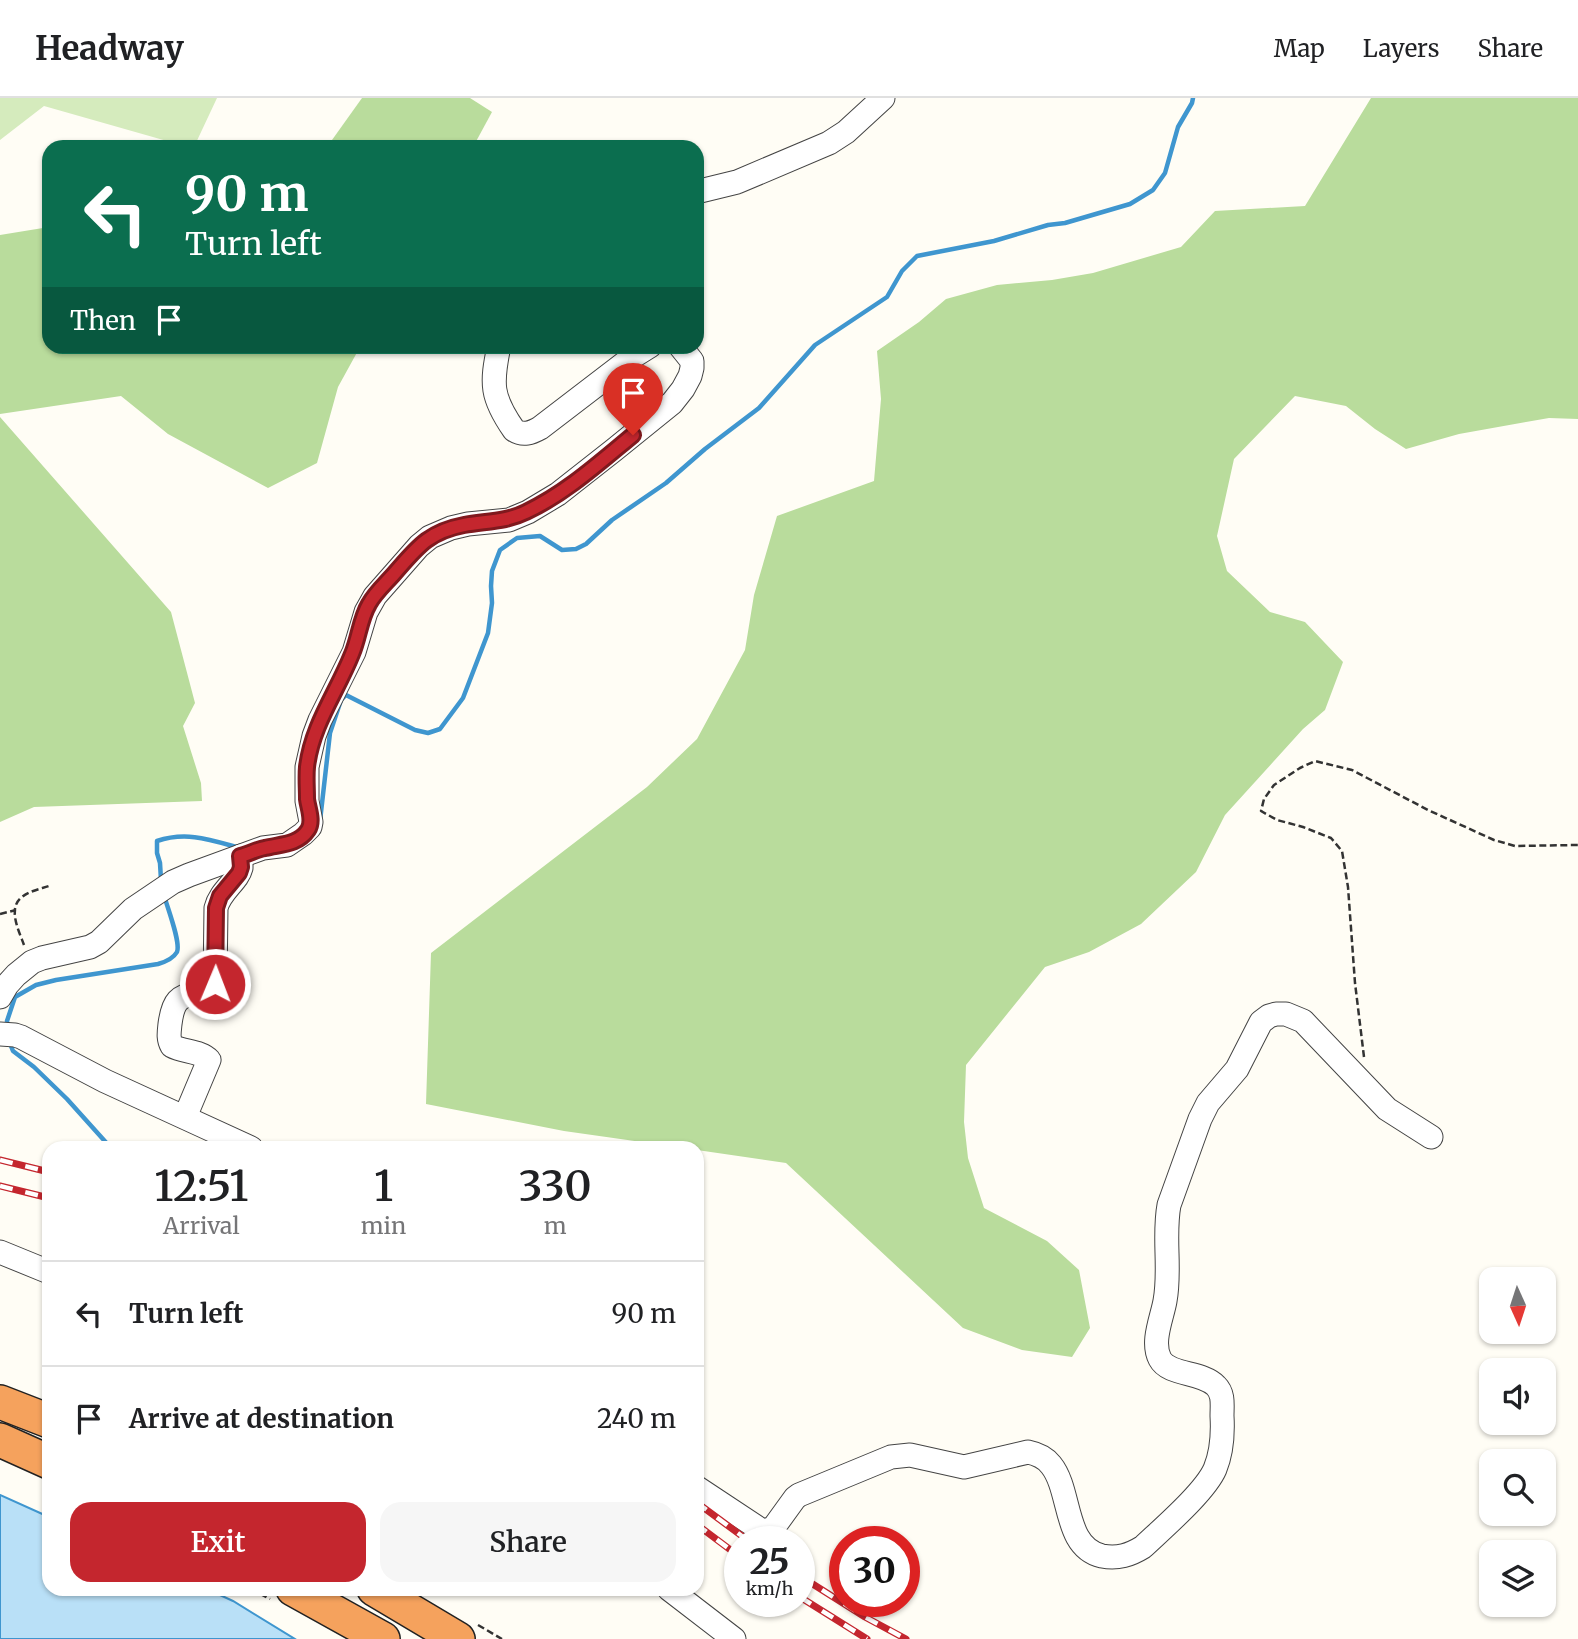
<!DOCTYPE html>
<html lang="en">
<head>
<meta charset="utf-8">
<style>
  :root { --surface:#fff; --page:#f6f6f6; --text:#202124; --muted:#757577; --line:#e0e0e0; --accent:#c4262e }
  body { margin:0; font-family:Merriweather,serif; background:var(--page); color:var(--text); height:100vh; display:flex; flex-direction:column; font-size:26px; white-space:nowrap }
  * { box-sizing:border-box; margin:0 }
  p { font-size:23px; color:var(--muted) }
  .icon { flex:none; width:38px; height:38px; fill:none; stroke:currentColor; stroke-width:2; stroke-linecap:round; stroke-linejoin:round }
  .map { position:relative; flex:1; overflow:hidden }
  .panel { position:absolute; left:42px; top:1043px; width:662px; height:455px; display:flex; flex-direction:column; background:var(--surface); border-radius:21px; box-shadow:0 2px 5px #0004 }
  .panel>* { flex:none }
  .guide { position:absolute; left:42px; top:42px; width:662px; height:214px; border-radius:21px; box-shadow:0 2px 5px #0004; background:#0b6e4f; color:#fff; overflow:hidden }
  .needle { width:46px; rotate:177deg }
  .fabs { position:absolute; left:1479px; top:1169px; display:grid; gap:14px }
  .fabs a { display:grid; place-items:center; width:77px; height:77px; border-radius:14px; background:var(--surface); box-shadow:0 2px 5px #0004; font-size:35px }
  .speed { position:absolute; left:724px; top:1428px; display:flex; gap:14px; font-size:35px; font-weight:700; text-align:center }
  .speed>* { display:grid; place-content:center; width:91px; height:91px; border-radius:50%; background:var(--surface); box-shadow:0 2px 5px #0004; line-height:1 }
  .speed small { font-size:18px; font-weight:400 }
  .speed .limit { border:10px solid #d22; background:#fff; color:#111 }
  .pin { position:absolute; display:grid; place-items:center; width:60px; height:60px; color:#fff; margin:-72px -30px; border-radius:50% 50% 50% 0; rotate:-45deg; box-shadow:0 0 7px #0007 }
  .pin .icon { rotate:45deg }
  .me { position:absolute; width:77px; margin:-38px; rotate:1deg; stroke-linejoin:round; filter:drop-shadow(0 0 5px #0008) }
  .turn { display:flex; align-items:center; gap:24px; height:147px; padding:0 28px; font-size:32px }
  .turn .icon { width:91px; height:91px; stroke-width:2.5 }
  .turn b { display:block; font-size:49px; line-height:60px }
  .then { display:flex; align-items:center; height:66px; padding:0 28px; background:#0003; gap:14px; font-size:26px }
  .eta { display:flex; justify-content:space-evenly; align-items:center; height:119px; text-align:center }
  .eta b { font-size:42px; font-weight:600; line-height:49px }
  .button { display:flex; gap:14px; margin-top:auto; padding:14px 28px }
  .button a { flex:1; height:80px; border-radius:21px; background:var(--accent); color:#fff; font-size:28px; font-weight:600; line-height:80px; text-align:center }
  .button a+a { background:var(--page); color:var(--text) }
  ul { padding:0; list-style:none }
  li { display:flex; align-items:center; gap:21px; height:105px; padding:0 28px; border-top:2px solid var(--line) }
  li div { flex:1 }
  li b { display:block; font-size:26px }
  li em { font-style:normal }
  header { display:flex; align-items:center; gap:42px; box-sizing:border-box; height:98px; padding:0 35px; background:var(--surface); border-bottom:2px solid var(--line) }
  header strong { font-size:33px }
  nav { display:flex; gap:38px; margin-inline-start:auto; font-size:24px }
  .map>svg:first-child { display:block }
</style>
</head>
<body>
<header>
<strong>Headway</strong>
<nav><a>Map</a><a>Layers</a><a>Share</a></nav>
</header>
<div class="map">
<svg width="1578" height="1541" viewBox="0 0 1578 1541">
  <rect width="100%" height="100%" fill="#fffdf5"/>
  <path fill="#d5ebbd" d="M0 0H217L194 49H188L44 8 0 42Z"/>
  <g fill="#b9dc9c">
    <path d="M362 0H470L492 14 473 49H327Z"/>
    <path d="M1371 0H1578V321L1549 320 1526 324 1459 336 1406 351 1375 331 1346 308 1295 298 1234 361 1217 438 1227 473 1270 514 1305 524 1343 564 1325 612 1303 631 1225 717 1196 774 1141 826 1089 854 1045 869 966 967 964 1024 968 1060 984 1110 1047 1143 1079 1172 1090 1230 1072 1259 1022 1252 963 1230 786 1065 697 1052 696 1050H684L564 1033 426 1006 431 855 647 689 697 641 745 552 754 497 777 418 874 383 881 301 877 253 919 224 946 201 997 187 1052 182 1093 175 1181 149 1215 113 1305 108Z"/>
    <path d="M49 129V248L360 249 338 289 317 365 268 390 168 336 121 298 0 316V137Z"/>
    <path d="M0 319 171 514 195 605 183 628 201 685 202 703 34 709 0 724Z"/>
  </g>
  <path fill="#b9e0f7" stroke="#3f96cf" stroke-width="2" d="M0 1397 49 1419V1491H207L233 1503 295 1541H0Z"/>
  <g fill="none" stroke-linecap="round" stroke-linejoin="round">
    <g stroke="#3f96cf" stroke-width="4.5">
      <path d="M320 723 330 635 341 602 346 597 415 632 428 635 440 631 463 600 488 535 492 505 491 488 492 473 500 452 517 440 540 438 562 452 576 451 586 446 612 422 666 385 705 351 759 310 815 247 887 199 902 173 917 158 994 143 1048 127 1065 125 1130 106 1153 92 1165 75 1178 29 1192 5 1193 0"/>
      <path d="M161 782 160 765 157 755V743C187 733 211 742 240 750"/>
      <path d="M8 931 7 923 15 899 36 887 56 882 158 866C165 864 173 861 177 854 181 844 167 809 164 797"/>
      <path d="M9 943 13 953 34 969 67 1001 111 1050"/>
    </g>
    <defs>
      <g id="minor">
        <path d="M696 94 737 84 829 45 846 34 883 0"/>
        <path d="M499 248C491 286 491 299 514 332 523 338 531 335 540 330L634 258 650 248"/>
        <path d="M0 899 7 887 16 877 32 864 42 860 90 849 99 844 133 811 173 784 189 777 263 750 287 747 303 736 310 729 311 724 307 703V669L314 638 320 622 354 554 366 514 375 498 419 448 430 439 451 430 468 426 509 422 528 414 558 396 614 352 672 305 683 291 690 278 692 270V263L680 248"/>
        <path d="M0 936 15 937 21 939 105 983 251 1050"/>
        <path d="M185 1019 209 962C201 953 183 954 172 948 168 941 169 935 170 926 173 903 178 898 200 893 207 891 210 890 215 886L216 810C220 793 238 783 241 770 241 769 241 760 241 758"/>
        <path d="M0 1154 49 1174"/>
        <path d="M696 1389 764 1434 774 1429 795 1400 799 1397 891 1359 910 1357 964 1369 1028 1354C1038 1356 1045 1359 1051 1367 1072 1393 1063 1449 1102 1458 1118 1461 1130 1457 1143 1449 1163 1430 1205 1394 1215 1371 1222 1354 1223 1335 1222 1318 1222 1307 1224 1296 1216 1288 1202 1273 1169 1278 1160 1261 1151 1244 1162 1220 1165 1203 1171 1171 1163 1139 1169 1107L1200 1021 1208 1005 1237 971 1261 924 1269 918 1276 916H1286L1303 923 1387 1011 1431 1039"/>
        <path d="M669 1491 734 1541"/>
      </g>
      <g id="highway">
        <path d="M0 1304 49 1323"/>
        <path d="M0 1342 49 1364"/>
        <path d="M293 1491 383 1541"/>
        <path d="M374 1491 458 1541"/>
      </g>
    </defs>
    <use href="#minor" stroke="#444" stroke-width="25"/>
    <use href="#highway" stroke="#222" stroke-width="36"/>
    <g stroke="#333" stroke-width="2.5" stroke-dasharray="7 3.5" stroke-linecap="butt">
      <path d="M0 816 16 812"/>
      <path d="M24 847C19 833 7 810 22 799 29 793 40 791 49 788"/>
      <path d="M1364 959 1355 885 1348 789 1342 753 1331 740 1303 729 1277 722 1261 713 1264 701 1274 687 1300 670 1315 663 1352 672 1428 712 1494 742 1515 748 1578 747"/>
      <path d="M251 1491 270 1501"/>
      <path d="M478 1527 502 1541"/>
    </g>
    <use href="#minor" stroke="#fff" stroke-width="23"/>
    <use href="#highway" stroke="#f5a25d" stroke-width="33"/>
    <defs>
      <g id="rail">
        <path d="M0 1062 49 1074"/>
        <path d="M0 1088 49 1100"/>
        <path d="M696 1404 750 1444"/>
        <path d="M696 1426 740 1459"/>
        <path d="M800 1478 865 1519 906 1541"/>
        <path d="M800 1499 867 1541"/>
      </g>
    </defs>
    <use href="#rail" stroke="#c4262e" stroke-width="7"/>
    <use href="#rail" stroke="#fff" stroke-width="4.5" stroke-dasharray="13" stroke-linecap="butt"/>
  </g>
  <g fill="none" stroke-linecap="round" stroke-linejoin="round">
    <defs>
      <path id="route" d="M215 886 216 810 220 798 239 775 241 769 240 758C249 756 257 751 265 750 281 746 298 747 308 732 314 723 308 710 307 701 307 690 306 679 307 669 312 627 337 594 352 556 359 540 360 521 369 506 375 495 385 486 393 477 416 451 427 434 464 427 486 423 506 424 526 414 566 395 599 365 633 337"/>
    </defs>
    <use href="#route" stroke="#7f191e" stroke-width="18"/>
    <use href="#route" stroke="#c4262e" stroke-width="12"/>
  </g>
</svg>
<div class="fabs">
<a><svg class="needle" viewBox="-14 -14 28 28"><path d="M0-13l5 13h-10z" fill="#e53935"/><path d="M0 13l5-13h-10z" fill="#757577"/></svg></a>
<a><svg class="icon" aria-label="sound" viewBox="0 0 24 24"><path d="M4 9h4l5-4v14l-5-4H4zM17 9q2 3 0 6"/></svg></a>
<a><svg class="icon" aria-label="search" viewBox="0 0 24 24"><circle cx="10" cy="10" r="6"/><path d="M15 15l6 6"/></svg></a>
<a><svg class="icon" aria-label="layers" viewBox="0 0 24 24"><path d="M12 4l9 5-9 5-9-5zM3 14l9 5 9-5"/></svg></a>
</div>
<div class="speed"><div>25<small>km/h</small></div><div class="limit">30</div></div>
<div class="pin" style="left:633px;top:337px;background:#d93025"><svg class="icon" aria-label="arrive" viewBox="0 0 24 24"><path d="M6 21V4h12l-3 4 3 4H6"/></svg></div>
<svg class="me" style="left:215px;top:886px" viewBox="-20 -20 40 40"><circle r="17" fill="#c4262e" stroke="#fff" stroke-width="3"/><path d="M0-11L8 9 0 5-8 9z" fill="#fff"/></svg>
<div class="guide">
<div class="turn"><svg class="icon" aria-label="left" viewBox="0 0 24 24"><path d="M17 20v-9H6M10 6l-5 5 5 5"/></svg><div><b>90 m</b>Turn left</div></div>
<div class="then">Then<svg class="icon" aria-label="arrive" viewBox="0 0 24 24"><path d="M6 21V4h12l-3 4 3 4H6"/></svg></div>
</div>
<section class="panel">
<div class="eta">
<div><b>12:51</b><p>Arrival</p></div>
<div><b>1</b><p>min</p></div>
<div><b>330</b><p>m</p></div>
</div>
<ul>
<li><svg class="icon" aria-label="left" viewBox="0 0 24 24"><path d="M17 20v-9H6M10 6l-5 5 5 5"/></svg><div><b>Turn left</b></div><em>90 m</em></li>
<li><svg class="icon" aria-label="arrive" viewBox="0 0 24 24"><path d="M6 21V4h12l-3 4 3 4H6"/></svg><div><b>Arrive at destination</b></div><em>240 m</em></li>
</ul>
<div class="button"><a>Exit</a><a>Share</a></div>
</section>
</div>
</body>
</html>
